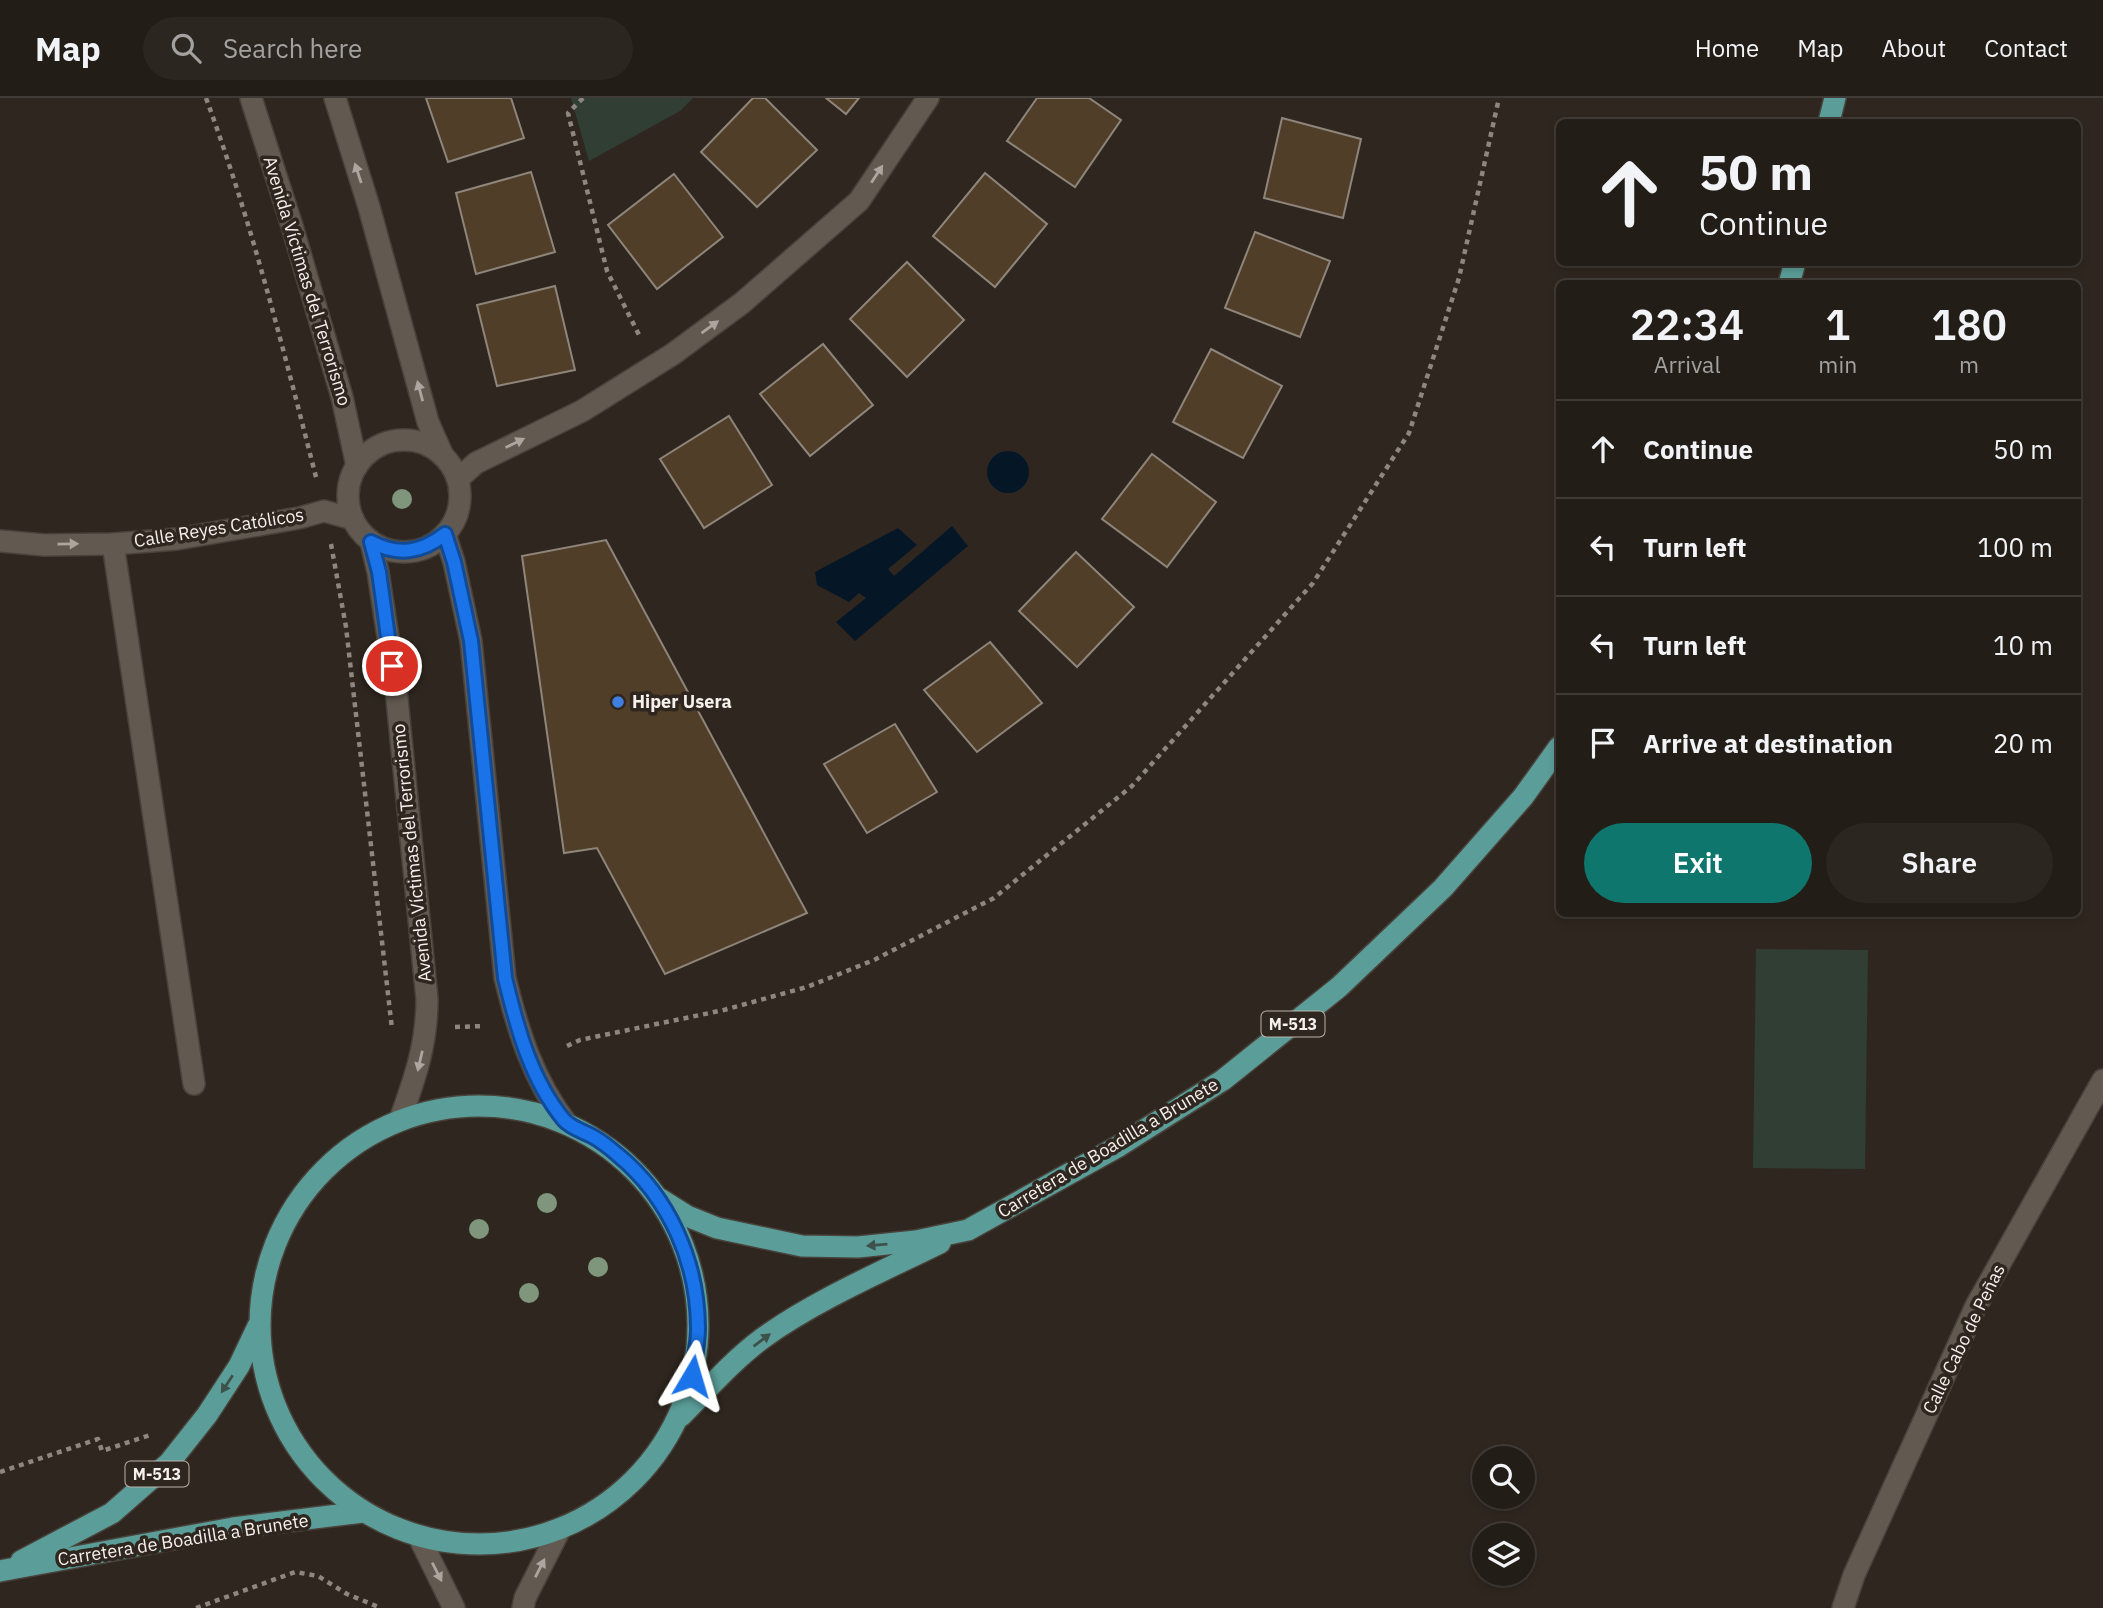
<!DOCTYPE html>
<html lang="en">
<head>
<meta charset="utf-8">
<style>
  :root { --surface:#231d17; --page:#2b2620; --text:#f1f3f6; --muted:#a3a2a1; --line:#403b36; --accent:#0f766e }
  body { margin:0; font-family:"IBM Plex Sans",sans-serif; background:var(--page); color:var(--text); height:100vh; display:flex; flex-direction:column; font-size:26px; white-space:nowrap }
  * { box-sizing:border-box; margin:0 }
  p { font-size:23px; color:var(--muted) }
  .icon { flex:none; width:38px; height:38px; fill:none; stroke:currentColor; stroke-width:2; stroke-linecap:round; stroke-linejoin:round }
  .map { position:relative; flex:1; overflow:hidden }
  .details { position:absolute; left:1556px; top:182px; width:525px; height:637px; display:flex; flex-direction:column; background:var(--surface); border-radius:10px; box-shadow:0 4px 10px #0003,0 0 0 2px var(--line) }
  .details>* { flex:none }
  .hud { position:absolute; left:1556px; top:21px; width:525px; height:147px; border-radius:10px; box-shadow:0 4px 10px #0003,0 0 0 2px var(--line); background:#231d17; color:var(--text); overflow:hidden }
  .tools { position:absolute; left:1472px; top:1348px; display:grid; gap:14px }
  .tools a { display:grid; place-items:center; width:63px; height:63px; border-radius:50%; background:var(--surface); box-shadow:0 4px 10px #0003,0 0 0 2px var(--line); font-size:35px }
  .pin { position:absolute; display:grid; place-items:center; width:60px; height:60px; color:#fff; margin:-30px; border:4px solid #fff; border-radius:50%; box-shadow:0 2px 7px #0007 }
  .me { position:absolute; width:77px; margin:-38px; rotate:7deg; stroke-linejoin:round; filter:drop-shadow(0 0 5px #0008) }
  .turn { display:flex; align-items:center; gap:24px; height:147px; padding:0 28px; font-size:32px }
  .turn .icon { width:91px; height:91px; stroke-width:2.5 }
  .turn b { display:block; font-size:49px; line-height:60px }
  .eta { display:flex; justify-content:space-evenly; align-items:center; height:119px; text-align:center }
  .eta b { font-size:42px; font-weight:600; line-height:49px }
  .button { display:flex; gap:14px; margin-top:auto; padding:14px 28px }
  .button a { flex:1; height:80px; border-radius:42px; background:var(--accent); color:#fff; font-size:28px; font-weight:600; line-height:80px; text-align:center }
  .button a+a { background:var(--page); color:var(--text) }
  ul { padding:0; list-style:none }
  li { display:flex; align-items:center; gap:21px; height:98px; padding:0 28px; border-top:2px solid var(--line) }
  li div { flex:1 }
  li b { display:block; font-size:26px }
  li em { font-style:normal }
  header { display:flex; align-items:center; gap:42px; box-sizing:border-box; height:98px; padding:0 35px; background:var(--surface); border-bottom:2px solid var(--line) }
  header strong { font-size:33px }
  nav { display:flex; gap:38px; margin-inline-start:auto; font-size:24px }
  .search { width:490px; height:63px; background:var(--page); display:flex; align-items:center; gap:18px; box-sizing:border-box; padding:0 24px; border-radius:38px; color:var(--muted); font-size:26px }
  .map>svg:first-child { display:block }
</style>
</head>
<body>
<header>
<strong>Map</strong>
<div class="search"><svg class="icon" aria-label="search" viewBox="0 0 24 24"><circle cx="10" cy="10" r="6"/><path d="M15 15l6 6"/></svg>Search here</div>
<nav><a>Home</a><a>Map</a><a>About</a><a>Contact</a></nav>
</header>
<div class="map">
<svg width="2103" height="1510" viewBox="0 0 2103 1510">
  <rect width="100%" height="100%" fill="#2f271f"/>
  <g fill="#313e33">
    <path d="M571 0H693L680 13 589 63Z"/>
    <path d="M1756 851 1868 852 1865 1071 1753 1070Z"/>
  </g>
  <g fill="#051727">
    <circle cx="1008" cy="374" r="21"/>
    <path d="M952 428 968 448 855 543 836 524 866 500 859 495 849 504 817 487 815 474 898 430 917 447 888 471 894 478Z"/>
  </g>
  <g fill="#503e29" stroke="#8e857b" stroke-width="2">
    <path d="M426 0H511L524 40 448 64Z"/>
    <path d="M753 0H765L817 52 757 109 701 54Z"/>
    <path d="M826 0H859L846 16Z"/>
    <path d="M1037 0H1089L1121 22 1075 89 1007 43Z"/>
    <path d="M1282 20 1361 41 1343 120 1264 100Z"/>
    <path d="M531 74 555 154 476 176 456 95Z"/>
    <path d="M985 75 1047 126 995 189 933 138Z"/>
    <path d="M674 76 723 139 657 191 608 127Z"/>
    <path d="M1255 134 1330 163 1300 239 1225 210Z"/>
    <path d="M907 164 964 222 907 279 850 221Z"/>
    <path d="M555 188 575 272 497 288 477 207Z"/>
    <path d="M823 246 873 307 810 358 760 296Z"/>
    <path d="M1211 251 1282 288 1243 360 1173 324Z"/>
    <path d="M729 318 772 387 704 430 660 361Z"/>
    <path d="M1152 356 1216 404 1167 469 1102 421Z"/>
    <path d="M606 442 807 815 665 876 597 750 564 755 522 458Z"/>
    <path d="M1076 454 1134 509 1077 569 1019 513Z"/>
    <path d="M990 544 1042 605 977 654 924 592Z"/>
    <path d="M895 626 937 694 867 735 824 666Z"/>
  </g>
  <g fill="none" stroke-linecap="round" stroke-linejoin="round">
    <defs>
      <g id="minor">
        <path d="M251 0 292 128 342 299 357 368"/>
        <path d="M335 0 369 109 428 324 443 358"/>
        <circle cx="404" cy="398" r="56"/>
        <path d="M458 381 476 365 582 313 673 256 742 205 859 103 928 0"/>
        <path d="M445 436 454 464 471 543 505 880C518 933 533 982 567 1026"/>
        <path d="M0 443 44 447 113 446 177 441 299 420 324 413 353 421"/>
        <path d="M371 444 378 474 396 591 427 901C427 946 415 980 400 1022"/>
        <path d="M113 446 194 986"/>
        <path d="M419 1439 454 1510"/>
        <path d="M523 1510 525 1500 560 1431"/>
        <path d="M1843 1510 1854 1477 1976 1208 2103 982"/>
      </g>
      <g id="major">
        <path d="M1829 24 1835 0"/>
        <path d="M1789 186 1795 164"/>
        <circle cx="479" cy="1227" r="219"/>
        <path d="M660 1101 687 1118 717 1130 802 1148 858 1149 916 1143 968 1132 1119 1048 1223 982 1339 889 1443 790 1523 699 1559 649"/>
        <path d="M681 1318C707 1292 733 1262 763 1240 814 1203 883 1173 940 1145"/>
        <path d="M21 1463 112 1415 169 1365 207 1317 239 1268 258 1228"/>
        <path d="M0 1473 233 1430 363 1414"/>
      </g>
    </defs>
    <use href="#minor" stroke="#48423b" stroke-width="24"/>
    <use href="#major" stroke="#48423b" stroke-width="24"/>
    <g stroke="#8d8780" stroke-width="4.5" stroke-dasharray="5 5" stroke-linecap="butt">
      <path d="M206 0C252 125 284 254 317 383"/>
      <path d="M583 0 568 15 607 173 640 239"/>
      <path d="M331 446 346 529 392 931"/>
      <path d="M455 929 485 928"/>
      <path d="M567 948 580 942 724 912 807 889 874 862 994 800 1132 688 1313 485 1409 335 1459 180 1499 0"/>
      <path d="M0 1374 98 1341 102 1353 150 1337"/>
      <path d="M196 1510 295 1474 318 1478 347 1496 381 1510"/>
    </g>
    <use href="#minor" stroke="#625a50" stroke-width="21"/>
    <use href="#major" stroke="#5b9e99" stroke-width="21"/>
  </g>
  <g fill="#7f967d">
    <circle cx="402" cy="401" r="10"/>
    <circle cx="547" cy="1105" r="10"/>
    <circle cx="479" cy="1131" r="10"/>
    <circle cx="598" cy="1169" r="10"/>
    <circle cx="529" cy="1195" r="10"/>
  </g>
  <defs><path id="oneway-solid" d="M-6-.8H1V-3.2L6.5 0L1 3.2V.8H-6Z" transform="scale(1.75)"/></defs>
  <g fill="#aca69e">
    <use href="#oneway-solid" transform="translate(358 75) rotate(-108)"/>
    <use href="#oneway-solid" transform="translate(877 76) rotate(-57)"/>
    <use href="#oneway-solid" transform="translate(710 229) rotate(-36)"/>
    <use href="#oneway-solid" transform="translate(420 293) rotate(-105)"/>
    <use href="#oneway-solid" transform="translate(515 345) rotate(-26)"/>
    <use href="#oneway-solid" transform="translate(68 446) rotate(-1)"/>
    <use href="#oneway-solid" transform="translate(420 963) rotate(103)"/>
    <use href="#oneway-solid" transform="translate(540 1470) rotate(-63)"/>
    <use href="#oneway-solid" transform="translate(437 1474) rotate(63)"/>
  </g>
  <g fill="#3e514a">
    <use href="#oneway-solid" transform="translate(877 1147) rotate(175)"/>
    <use href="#oneway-solid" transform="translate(762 1242) rotate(-37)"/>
    <use href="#oneway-solid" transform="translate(227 1286) rotate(123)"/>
  </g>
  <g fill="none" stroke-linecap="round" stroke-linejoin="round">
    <defs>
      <path id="route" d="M392 568 379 474 371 444C398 458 421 455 445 436L454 464 471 543 505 880C517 930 531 982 564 1022 571 1030 583 1033 592 1038 601 1043 610 1050 618 1057 669 1099 698 1164 698 1231 698 1246 694 1263 692 1278"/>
    </defs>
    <use href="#route" stroke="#114b97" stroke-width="18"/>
    <use href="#route" stroke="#1a73e8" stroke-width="12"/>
  </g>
  <circle fill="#3f7fe0" stroke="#2f271f" stroke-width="2.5" cx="618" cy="604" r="7"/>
  <g text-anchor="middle" stroke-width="7" stroke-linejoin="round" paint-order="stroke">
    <g fill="#2f271f" stroke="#bab4ae" stroke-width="2">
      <rect x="1261.5" y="913.5" width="63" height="25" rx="5"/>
      <rect x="125.5" y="1363.5" width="63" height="25" rx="5"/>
    </g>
    <g font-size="16" font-weight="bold" fill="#f6f1eb">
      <text x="1293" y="932">M-513</text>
      <text x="157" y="1382">M-513</text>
    </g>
    <g font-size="18" fill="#f6f1eb" stroke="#2f271f">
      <text transform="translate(307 183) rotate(73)" y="6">Avenida Víctimas del Terrorismo</text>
      <text transform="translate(219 430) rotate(-9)" y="6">Calle Reyes Católicos</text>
      <text transform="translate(412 755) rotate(-96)" y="6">Avenida Víctimas del Terrorismo</text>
      <text transform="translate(1108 1050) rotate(-31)" y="6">Carretera de Boadilla a Brunete</text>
      <text transform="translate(1964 1241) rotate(-64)" y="6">Calle Cabo de Peñas</text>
      <text transform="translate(183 1442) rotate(-9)" y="6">Carretera de Boadilla a Brunete</text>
    </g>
    <g font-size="18" font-weight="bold" fill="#f6f1eb" stroke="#2f271f" text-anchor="start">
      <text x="632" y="610">Hiper Usera</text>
    </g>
  </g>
</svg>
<div class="tools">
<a><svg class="icon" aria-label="search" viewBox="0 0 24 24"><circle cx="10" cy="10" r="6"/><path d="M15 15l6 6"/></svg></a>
<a><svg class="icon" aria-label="layers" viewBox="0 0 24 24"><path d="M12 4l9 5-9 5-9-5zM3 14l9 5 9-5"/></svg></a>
</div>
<div class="pin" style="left:392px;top:568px;background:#d93025"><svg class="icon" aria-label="arrive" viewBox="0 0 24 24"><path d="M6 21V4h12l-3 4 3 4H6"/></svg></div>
<svg class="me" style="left:692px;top:1278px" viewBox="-20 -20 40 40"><path d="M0-17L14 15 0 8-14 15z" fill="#1a73e8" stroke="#fff" stroke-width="4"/></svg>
<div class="hud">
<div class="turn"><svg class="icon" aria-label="ahead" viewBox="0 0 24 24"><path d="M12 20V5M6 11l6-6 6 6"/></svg><div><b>50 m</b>Continue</div></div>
</div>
<section class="details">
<div class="eta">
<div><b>22:34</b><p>Arrival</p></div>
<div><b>1</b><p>min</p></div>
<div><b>180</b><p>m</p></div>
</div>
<ul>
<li><svg class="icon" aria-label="ahead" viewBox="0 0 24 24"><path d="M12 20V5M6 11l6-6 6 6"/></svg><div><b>Continue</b></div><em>50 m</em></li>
<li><svg class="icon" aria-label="left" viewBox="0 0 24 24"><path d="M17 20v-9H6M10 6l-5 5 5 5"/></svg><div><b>Turn left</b></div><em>100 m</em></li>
<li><svg class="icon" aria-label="left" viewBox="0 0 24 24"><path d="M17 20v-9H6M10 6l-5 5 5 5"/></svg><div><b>Turn left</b></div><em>10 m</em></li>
<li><svg class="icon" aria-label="arrive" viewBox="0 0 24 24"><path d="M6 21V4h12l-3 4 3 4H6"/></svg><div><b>Arrive at destination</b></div><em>20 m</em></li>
</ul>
<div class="button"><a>Exit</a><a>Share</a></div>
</section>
</div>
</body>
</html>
